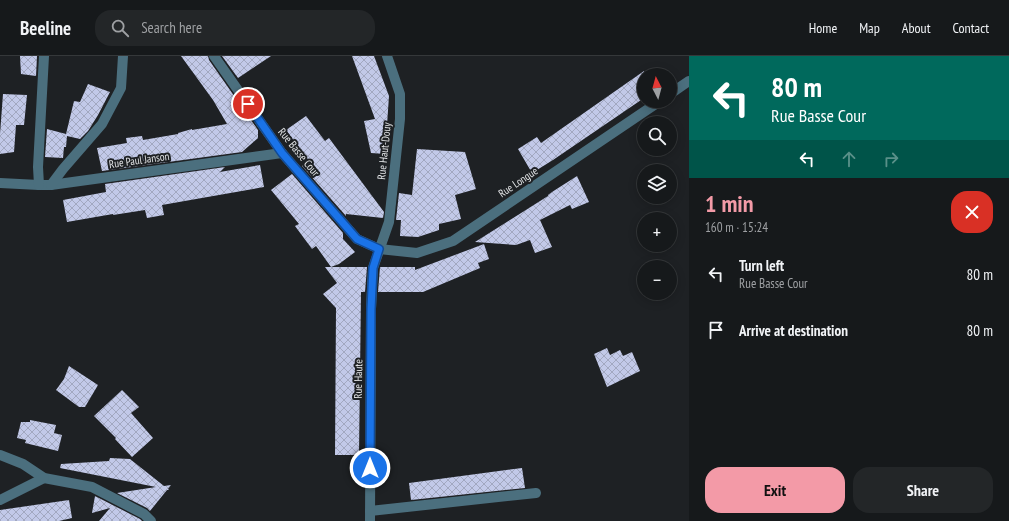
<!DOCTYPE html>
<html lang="en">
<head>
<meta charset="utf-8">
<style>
  :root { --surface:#16191b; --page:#232628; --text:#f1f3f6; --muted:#9ea0a3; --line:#35383a; --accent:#f39aa7 }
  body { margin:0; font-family:"PT Sans Narrow",sans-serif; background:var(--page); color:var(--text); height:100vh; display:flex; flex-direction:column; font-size:15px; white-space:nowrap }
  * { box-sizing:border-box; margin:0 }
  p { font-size:13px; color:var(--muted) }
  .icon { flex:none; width:22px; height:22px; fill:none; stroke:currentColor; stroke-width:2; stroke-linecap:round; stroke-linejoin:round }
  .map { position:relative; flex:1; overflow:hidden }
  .side { display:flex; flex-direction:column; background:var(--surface); width:320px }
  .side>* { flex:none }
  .guide { background:#00695c; color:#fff; overflow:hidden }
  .needle { width:26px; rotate:354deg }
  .controls { position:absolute; left:637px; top:12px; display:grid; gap:8px }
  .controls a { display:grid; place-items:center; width:40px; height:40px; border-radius:50%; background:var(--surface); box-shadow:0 2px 10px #0003,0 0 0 1px var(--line); font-size:20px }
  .pin { position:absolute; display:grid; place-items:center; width:34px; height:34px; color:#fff; margin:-17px; border:2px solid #fff; border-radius:50%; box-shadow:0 1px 4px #0007 }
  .me { position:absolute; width:44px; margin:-22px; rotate:0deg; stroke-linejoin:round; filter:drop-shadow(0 0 3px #0008) }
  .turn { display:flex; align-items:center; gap:14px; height:84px; padding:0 16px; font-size:18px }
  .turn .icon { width:52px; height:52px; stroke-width:2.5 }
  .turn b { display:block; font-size:28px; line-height:34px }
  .lanes { display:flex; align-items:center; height:38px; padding:0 16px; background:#0003; justify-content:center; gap:20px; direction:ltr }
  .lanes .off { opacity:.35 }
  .round { display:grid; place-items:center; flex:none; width:42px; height:42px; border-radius:16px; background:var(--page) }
  .summary { display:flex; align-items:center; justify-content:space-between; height:68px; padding:0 16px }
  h1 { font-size:24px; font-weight:700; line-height:30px; color:var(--accent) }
  .button { display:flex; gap:8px; margin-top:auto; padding:8px 16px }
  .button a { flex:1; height:46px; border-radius:16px; background:var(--accent); color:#111; font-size:16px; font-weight:700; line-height:46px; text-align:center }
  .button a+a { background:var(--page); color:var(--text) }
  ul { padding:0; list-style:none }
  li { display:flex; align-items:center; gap:12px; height:56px; padding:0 16px }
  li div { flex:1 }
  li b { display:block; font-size:15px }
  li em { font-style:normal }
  header { display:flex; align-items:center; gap:24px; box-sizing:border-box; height:56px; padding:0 20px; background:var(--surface); border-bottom:1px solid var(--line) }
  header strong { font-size:19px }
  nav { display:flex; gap:22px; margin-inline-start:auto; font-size:14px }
  .search { width:280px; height:36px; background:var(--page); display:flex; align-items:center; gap:10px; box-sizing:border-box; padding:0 14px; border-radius:16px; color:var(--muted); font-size:15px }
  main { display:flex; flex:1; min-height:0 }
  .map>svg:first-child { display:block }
</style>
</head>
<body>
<header>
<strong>Beeline</strong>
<div class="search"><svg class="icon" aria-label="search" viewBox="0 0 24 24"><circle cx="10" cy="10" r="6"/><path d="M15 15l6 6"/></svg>Search here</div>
<nav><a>Home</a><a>Map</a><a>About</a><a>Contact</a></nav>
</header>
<main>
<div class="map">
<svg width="689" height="465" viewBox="0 0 689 465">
  <defs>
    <pattern id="building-cross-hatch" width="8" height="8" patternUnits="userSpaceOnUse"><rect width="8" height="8" fill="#c2c9e8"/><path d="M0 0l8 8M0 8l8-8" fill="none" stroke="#a2a8c0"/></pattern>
  </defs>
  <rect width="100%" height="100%" fill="#1e2124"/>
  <g fill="url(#building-cross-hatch)">
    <path d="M20 0H37L36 20 21 18Z"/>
    <path d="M181 0H208L209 4 258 74V82L242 96 102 115 97 92 127 87 126 82 142 80 143 84 178 78V77L192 73V74L227 68 213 44Z"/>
    <path d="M222 0H271L238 22Z"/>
    <path d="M352 0H374L389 40 385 98 371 97 364 65 375 63Z"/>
    <path d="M644 15V42L553 104 532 117 518 93 537 81 541 87Z"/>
    <path d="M88 28 110 36 98 59 88 75 80 83 67 80 66 91H64L63 102 45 101 47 73 66 78 74 45 80 46Z"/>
    <path d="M3 38 27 39 24 69H16L14 96 0 98V78Z"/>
    <path d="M306 60 325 85 329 82 384 156 383 162 346 158V160L302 110 309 105 286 74Z"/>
    <path d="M417 93 465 96 476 133 455 139 461 163 439 168V174L418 181 400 180 401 164H396L399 137 412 139Z"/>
    <path d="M260 109 264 131 162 149 164 159 147 162 145 154 113 159V158L67 166 63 144 106 136 105 128 225 111 220 116Z"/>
    <path d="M292 118 343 177V183L355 196 339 208 331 211 316 190 312 193 295 170 299 168 271 134Z"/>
    <path d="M577 120 589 146 572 153 570 149 540 164 552 191 535 197 530 184 516 189 475 186 548 140V139L552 136Z"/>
    <path d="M484 188 489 203 478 207 480 212 423 236H378L380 211H415V214Z"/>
    <path d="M325 211H367L365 236H361L359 399H335L336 252 323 238 337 227Z"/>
    <path d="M607 292 610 299 620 294 623 300 632 296 640 315 607 331 594 298Z"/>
    <path d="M69 310 98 329 85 351H79L56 334 64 323Z"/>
    <path d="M122 334 139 351 131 357 153 382 132 401 115 383 116 382 94 360Z"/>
    <path d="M30 364 56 369 54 377 62 379 58 395 25 387 26 384 17 382 21 366H30Z"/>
    <path d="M110 402 130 403 164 430 171 429 168 433 169 434H167L150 455 147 452 117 437 156 431 60 412 61 408 109 405Z"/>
    <path d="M522 412 525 432 411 444 409 427Z"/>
    <path d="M95 440 140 463 142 465H99L110 452 92 457Z"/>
    <path d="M69 444 72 462 59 465H0V454Z"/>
  </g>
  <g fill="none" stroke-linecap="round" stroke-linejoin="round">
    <g stroke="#4b6f7e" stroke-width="10">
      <path d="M214 0 282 97 357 183 379 193 417 197 453 185 660 45"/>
      <path d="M670 38 689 25"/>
      <path d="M0 127 39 129H51L282 97"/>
      <path d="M39 129 38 111 44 0"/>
      <path d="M51 129 63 113 102 68 121 32 123 0"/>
      <path d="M0 399 23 408 44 422 92 431 144 458 151 465"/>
      <path d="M0 444 44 422"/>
      <path d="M370 455 536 437"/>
      <path d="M370 465 371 253 373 212 389 166 400 63V38L387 0"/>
    </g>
  </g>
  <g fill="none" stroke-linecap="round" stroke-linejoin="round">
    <defs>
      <path id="route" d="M248 48 282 97 357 183 379 193 373 212 371 253 370 412"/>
    </defs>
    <use href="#route" stroke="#114b97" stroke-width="10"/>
    <use href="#route" stroke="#1a73e8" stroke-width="7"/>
  </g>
  <g text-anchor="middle" stroke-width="4" stroke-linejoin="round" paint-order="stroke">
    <g font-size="11" fill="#e4e6e8" stroke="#1e2124">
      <text transform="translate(384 95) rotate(-84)" y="4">Rue Haut-Douy</text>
      <text transform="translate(299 96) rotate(51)" y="4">Rue Basse Cour</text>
      <text transform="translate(139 104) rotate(-8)" y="4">Rue Paul Janson</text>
      <text transform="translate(518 126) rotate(-34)" y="4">Rue Longue</text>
      <text transform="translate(358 323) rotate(-89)" y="4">Rue Haute</text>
    </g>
  </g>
</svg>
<div class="controls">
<a><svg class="needle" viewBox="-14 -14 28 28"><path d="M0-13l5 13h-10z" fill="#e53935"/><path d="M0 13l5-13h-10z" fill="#9ea0a3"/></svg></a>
<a><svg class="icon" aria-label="search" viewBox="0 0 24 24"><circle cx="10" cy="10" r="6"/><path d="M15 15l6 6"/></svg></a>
<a><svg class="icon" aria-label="layers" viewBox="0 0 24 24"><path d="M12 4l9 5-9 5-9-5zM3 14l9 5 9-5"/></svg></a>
<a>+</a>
<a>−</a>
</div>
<div class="pin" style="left:248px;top:48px;background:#d93025"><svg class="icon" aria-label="arrive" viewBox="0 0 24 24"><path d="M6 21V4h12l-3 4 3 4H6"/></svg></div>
<svg class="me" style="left:370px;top:412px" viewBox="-20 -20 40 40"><circle r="17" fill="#1a73e8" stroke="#fff" stroke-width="3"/><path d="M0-11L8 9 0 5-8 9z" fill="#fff"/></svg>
</div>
<section class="side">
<div class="guide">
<div class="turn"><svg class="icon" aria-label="left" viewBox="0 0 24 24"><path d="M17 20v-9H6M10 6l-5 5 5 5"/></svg><div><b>80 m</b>Rue Basse Cour</div></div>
<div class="lanes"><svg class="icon" aria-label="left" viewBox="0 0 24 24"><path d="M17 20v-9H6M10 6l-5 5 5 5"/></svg><svg class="icon off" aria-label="ahead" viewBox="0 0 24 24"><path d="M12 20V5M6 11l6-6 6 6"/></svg><svg class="icon off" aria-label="right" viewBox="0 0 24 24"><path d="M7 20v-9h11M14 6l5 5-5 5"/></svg></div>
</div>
<div class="summary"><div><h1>1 min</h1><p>160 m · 15:24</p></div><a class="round" style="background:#d93025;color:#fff"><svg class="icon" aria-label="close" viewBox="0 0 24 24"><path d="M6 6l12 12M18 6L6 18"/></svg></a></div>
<ul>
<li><svg class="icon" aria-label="left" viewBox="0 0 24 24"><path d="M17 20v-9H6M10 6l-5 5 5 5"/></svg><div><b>Turn left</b><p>Rue Basse Cour</p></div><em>80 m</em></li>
<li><svg class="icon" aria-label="arrive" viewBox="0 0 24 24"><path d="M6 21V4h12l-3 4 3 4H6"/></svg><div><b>Arrive at destination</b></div><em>80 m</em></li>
</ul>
<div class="button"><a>Exit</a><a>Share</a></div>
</section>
</main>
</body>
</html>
